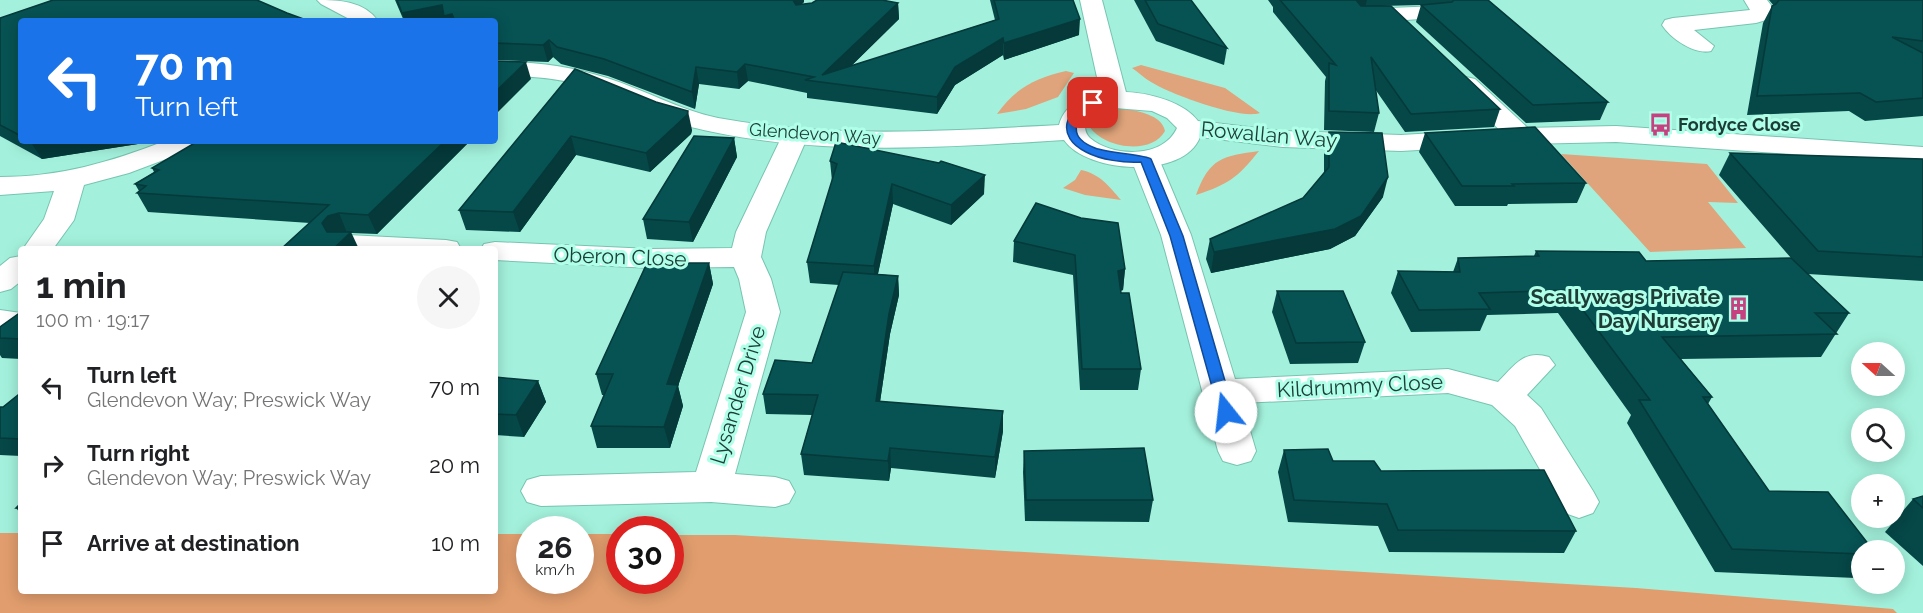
<!DOCTYPE html>
<html lang="en">
<head>
<meta charset="utf-8">
<style>
  :root { --surface:#fff; --page:#f6f6f6; --text:#202124; --muted:#757577 }
  body { margin:0; font-family:Raleway,sans-serif; background:var(--page); color:var(--text); height:100vh; display:flex; flex-direction:column; font-size:22px; white-space:nowrap }
  * { box-sizing:border-box; margin:0 }
  p { font-size:20px; color:var(--muted) }
  .icon { flex:none; width:33px; height:33px; fill:none; stroke:currentColor; stroke-width:2; stroke-linecap:round; stroke-linejoin:round }
  .map { position:relative; flex:1; overflow:hidden }
  .panel { position:absolute; left:18px; top:246px; width:480px; height:348px; display:flex; flex-direction:column; background:var(--surface); border-radius:6px; box-shadow:0 3px 15px #0003 }
  .panel>* { flex:none }
  .hud { position:absolute; left:18px; top:18px; width:480px; height:126px; border-radius:6px; box-shadow:0 3px 15px #0003; background:#1a73e8; color:#fff; overflow:hidden }
  .needle { width:39px; rotate:291deg }
  .tools { position:absolute; left:1851px; top:342px; display:grid; gap:12px }
  .tools a { display:grid; place-items:center; width:54px; height:54px; border-radius:50%; background:var(--surface); box-shadow:0 3px 15px #0003; font-size:30px }
  .speed { position:absolute; left:516px; top:516px; display:flex; gap:12px; font-size:30px; font-weight:700; text-align:center }
  .speed>* { display:grid; place-content:center; width:78px; height:78px; border-radius:50%; background:var(--surface); box-shadow:0 3px 15px #0003; line-height:1 }
  .speed small { font-size:15px; font-weight:400 }
  .speed .limit { border:9px solid #d22; background:#fff; color:#111 }
  .pin { position:absolute; display:grid; place-items:center; width:51px; height:51px; color:#fff; margin:-26px; border-radius:12px; box-shadow:0 3px 9px #0006 }
  .me { position:absolute; width:66px; margin:-33px; rotate:344deg; stroke-linejoin:round; filter:drop-shadow(0 0 4px #0008) }
  .turn { display:flex; align-items:center; gap:21px; height:126px; padding:0 18px; font-size:27px }
  .turn .icon { width:78px; height:78px; stroke-width:2.5 }
  .turn b { display:block; font-size:42px; line-height:51px }
  .round { display:grid; place-items:center; flex:none; width:63px; height:63px; border-radius:32px; background:var(--page) }
  .overview { display:flex; align-items:center; justify-content:space-between; height:102px; padding:0 18px }
  h1 { font-size:36px; font-weight:700; line-height:45px }
  ul { padding:0; list-style:none }
  li { display:flex; align-items:center; gap:18px; height:78px; padding:0 18px }
  li div { flex:1 }
  li b { display:block; font-size:22px }
  li em { font-style:normal }
  .map>svg:first-child { display:block }
</style>
</head>
<body>
<div class="map">
<svg width="1923" height="613" viewBox="0 0 1923 613">
  <rect width="100%" height="100%" fill="#a3f1dc"/>
  <g fill="#dfa47b">
    <path d="M1141 65 1225 88 1260 113C1240 120 1170 94 1151 82 1144 78 1138 72 1132 68Z"/>
    <path d="M1066 71 1074 73 1058 97 1026 109 997 114C1015 88 1036 78 1066 71Z"/>
    <path d="M1130 109C1143 113 1162 116 1165 131 1151 156 1103 148 1089 126 1094 109 1115 109 1130 109Z"/>
    <path d="M1259 151C1237 178 1229 184 1196 195 1209 158 1223 156 1259 151Z"/>
    <path d="M1561 154 1707 164 1738 203 1708 202 1746 248 1650 252Z"/>
    <path d="M1081 170C1100 174 1109 186 1121 200L1085 195 1063 188 1075 180Z"/>
  </g>
  <path fill="#e19d6d" d="M0 533H21V591H495V534H529L530 580H580L581 534H619L620 580H670L671 535H735L1636 588 1893 609 1897 613H0Z"/>
  <g fill="none" stroke-linecap="round" stroke-linejoin="round">
    <defs>
      <g id="minor">
        <path d="M1080 0H1102L1128 100 1124 105 1115 108 1106 105 1102 100Z"/>
        <path d="M1744 0H1767L1774 9 1766 20 1756 23 1694 30 1714 46 1711 51C1695 55 1671 39 1662 25L1665 20 1673 18 1750 10Z"/>
        <path d="M1439 6 1447 7 1450 12 1447 17 1365 23 1357 21 1354 16 1357 11 1365 9Z"/>
        <path d="M1466 77 1475 79 1530 130 1534 136 1530 142 1521 144 1512 142 1457 89 1454 84 1457 79Z"/>
        <path d="M795 128 804 130 808 136 766 232 761 257 771 279 780 312 735 474 775 477 789 481 795 492 789 503 775 507 711 502 541 506 527 502 521 491 527 480 541 476 696 472 746 312 739 279 734 267 651 268 495 260V249H481L484 244 495 242 651 249 732 248 736 232 782 136 786 130Z"/>
        <path d="M165 141H202L198 147 129 173 84 185 74 220 53 249H23L44 219 54 191 0 195V177C59 177 111 162 165 141Z"/>
        <path d="M1145 151 1155 153 1159 159 1191 235 1235 379 1448 369 1498 382C1515 365 1524 349 1549 357L1555 365 1527 395 1541 408 1593 491 1599 502 1593 513 1579 518 1565 513 1515 426 1492 405 1448 393 1242 403 1256 451 1251 461 1237 465 1223 461 1218 451 1161 235 1131 159 1135 153Z"/>
        <path d="M348 235 446 240 457 242 461 249H336L333 244 337 238Z"/>
        <path d="M21 256V281L11 289 0 292V266L10 258Z"/>
        <path d="M0 310 21 313V333L0 332Z"/>
      </g>
      <g id="tertiary">
        <path d="M317 0C339 0 364 1 378 21H353L321 4Z"/>
        <path d="M495 62C533 61 571 66 607 78 645 90 679 110 718 118 831 139 946 131 1059 125 1072 75 1174 88 1198 121L1283 131 1401 135 1521 128 1616 126 1923 147V163L1616 142 1521 144 1401 151 1283 147 1200 137C1184 180 1086 173 1064 140 949 147 832 156 718 133 699 129 679 125 661 118 634 108 609 93 581 85 553 77 524 76 495 76ZM1115 108 1152 111 1167 118 1177 128C1164 158 1113 158 1090 138 1086 134 1085 130 1085 125 1087 110 1103 109 1115 108Z"/>
      </g>
    </defs>
    <use href="#minor" stroke="#77c4b0" stroke-width="2"/>
    <use href="#tertiary" stroke="#77c4b0" stroke-width="2"/>
    <use href="#minor" fill="#fff" fill-rule="evenodd"/>
    <use href="#tertiary" fill="#fff" fill-rule="evenodd"/>
  </g>
  <g fill="#064747">
    <path d="M395 0H804V2L801 4 898 3 899 19 851 66 995 20 990 0H1073L1079 35 1004 60 1003 55 955 85 937 114 807 98V93L748 81 739 89 699 84 695 109 608 76 561 64 553 57 548 62 495 60V21H404Z"/>
    <path d="M1134 0H1191L1227 48 1224 65 1156 41Z"/>
    <path d="M1268 0H1488L1608 102 1600 120 1526 123 1416 22 1421 5 1381 6 1500 109 1494 127 1405 132 1375 89 1379 113 1374 132 1324 130 1325 81 1326 77 1273 12V7Z"/>
    <path d="M1769 0H1923V116L1865 121 1849 111 1747 115 1763 23 1772 6H1774Z"/>
    <path d="M0 18 21 21V141H157L42 159 0 136Z"/>
    <path d="M575 69 692 130 691 134 650 172 576 155 520 232 466 230 459 210Z"/>
    <path d="M1329 132 1383 197 1355 236 1330 249 1211 273 1206 259 1210 239 1303 198 1324 173V151Z"/>
    <path d="M1425 133 1586 183 1577 203 1508 204 1507 206H1455L1419 152Z"/>
    <path d="M734 138 737 157 693 242 647 239 643 219Z"/>
    <path d="M470 141 377 234 351 233 310 223 148 212 137 193 139 191 135 184 154 172 152 168Z"/>
    <path d="M1730 153 1923 159V281L1808 274 1849 313 1821 357 1681 359 1712 397 1708 404 1769 491 1862 550V571L1856 578 1715 572 1627 423 1631 415 1558 313 1487 315 1480 331 1411 332 1391 293 1398 271 1453 272 1458 258 1534 256 1536 251 1646 261 1791 258 1719 175Z"/>
    <path d="M830 161 984 194 951 225 893 204 878 274 898 276 899 295 890 334 880 402 1003 431 995 478 891 468 889 481 804 475 801 454 812 415 766 414 763 394 812 363 839 285 810 283 807 262 832 181Z"/>
    <path d="M1036 203 1125 269 1123 290 1120 291 1141 369 1138 390H1080L1073 275 1013 262 1014 241Z"/>
    <path d="M709 263 713 284 678 386 683 406 670 448H597L591 426 604 395H602L596 374Z"/>
    <path d="M1277 291 1365 342 1358 363 1290 364 1272 312Z"/>
    <path d="M21 312V359L2 358 0 355V327Z"/>
    <path d="M495 377 538 381 546 402 524 437 495 435Z"/>
    <path d="M21 395V456L0 455V407H3Z"/>
    <path d="M1284 450 1381 471 1576 531 1564 553 1389 552 1378 526 1288 522 1278 472Z"/>
    <path d="M1024 451 1153 500 1149 522 1025 521 1023 472Z"/>
    <path d="M1923 496V566L1885 532 1913 499Z"/>
    <path d="M21 503V514L16 508Z"/>
  </g>
  <g fill="#05393a">
    <path d="M791 0H804V2L793 14Z"/>
    <path d="M1356 0H1367L1365 7 1355 10Z"/>
    <path d="M898 3 899 19 833 84 822 75Z"/>
    <path d="M442 5 452 14 454 21H405L402 13Z"/>
    <path d="M1080 19 1079 35 1004 60V43Z"/>
    <path d="M1003 38V55L955 85 937 114V97L955 67Z"/>
    <path d="M549 40 553 57 548 62 543 45Z"/>
    <path d="M526 62 531 79 495 115V92Z"/>
    <path d="M745 64 748 81 739 89 737 72Z"/>
    <path d="M696 67 699 84 695 109 692 92Z"/>
    <path d="M688 111 692 130 691 134 650 172 646 153Z"/>
    <path d="M571 136 576 155 520 232 513 212Z"/>
    <path d="M734 138 737 157 693 242 689 222Z"/>
    <path d="M30 141H157L42 159Z"/>
    <path d="M445 141H470L377 234 368 215Z"/>
    <path d="M985 175 984 194 951 225V205Z"/>
    <path d="M1388 177 1383 197 1355 236 1330 249 1211 273 1214 252Z"/>
    <path d="M892 184 893 204 875 287 874 266Z"/>
    <path d="M339 213 347 233 331 243 322 223 328 216Z"/>
    <path d="M351 232 359 249H333Z"/>
    <path d="M709 263 713 284 678 386 683 406 670 448 664 427 667 384Z"/>
    <path d="M1125 269 1123 290 1116 292 1118 271Z"/>
    <path d="M898 276 899 295 890 334 877 422 876 401 889 314Z"/>
    <path d="M538 381 546 402 524 437 516 415Z"/>
    <path d="M1003 411V431L995 478V457Z"/>
    <path d="M890 448 891 468 889 481 888 461Z"/>
  </g>
  <g fill="#075253" stroke="#05393a" stroke-width="1.5">
    <path d="M53 0H257L287 13 309 21H21V136L0 125V18Z"/>
    <path d="M397 0H793L796 5 812 3 817 0H882L898 3 822 75 999 19 994 0H1073L1080 19 1004 43 1003 38 955 67 937 97 805 80 814 77 745 64 737 72 696 67 692 92 604 59 557 47 549 40 543 45 495 43V21H455L452 14 444 16 442 5 402 13Z"/>
    <path d="M1145 0H1191L1227 48 1158 24Z"/>
    <path d="M1280 0H1356L1361 6H1391L1500 109 1411 114 1371 57 1379 113 1329 111V63L1336 65Z"/>
    <path d="M1454 0H1488L1608 102 1533 105 1421 5 1452 2Z"/>
    <path d="M1779 0H1923V41L1892 37 1923 53V98L1876 102 1860 93 1757 96 1772 6 1776 4Z"/>
    <path d="M495 61 526 62 495 92Z"/>
    <path d="M575 69 656 102 688 111 687 115 646 153 571 136 513 212 459 210Z"/>
    <path d="M1535 127 1586 183 1512 184 1514 186H1462L1425 133Z"/>
    <path d="M1329 132 1382 133 1388 177 1361 216 1335 229 1214 252 1210 239 1303 198 1329 167Z"/>
    <path d="M694 136 734 138 689 222 643 219Z"/>
    <path d="M198 141H445L368 215 339 213 328 216 322 223 327 232H351L333 249H281L329 205 137 193 146 186 135 184 159 170 152 168Z"/>
    <path d="M836 142 939 163 941 161 985 175 951 205 892 184 874 266 807 262 837 164 830 161Z"/>
    <path d="M1730 153 1923 159V257L1818 251Z"/>
    <path d="M1036 203 1081 218 1118 223 1125 269 1118 271 1121 293H1129L1141 369H1082L1075 255 1014 241Z"/>
    <path d="M1536 251 1639 252 1646 261 1791 258 1849 313H1815L1837 334 1662 337 1712 397H1703L1769 491 1828 492 1873 550H1862V554L1732 549 1639 400H1650L1568 290 1479 293 1490 309 1419 310 1398 271 1460 272 1458 258 1539 256Z"/>
    <path d="M647 263H709L667 384 678 385 664 427 591 426 613 374H596Z"/>
    <path d="M843 272 898 276 889 314 876 401 1003 411 995 457 890 448 888 461 801 454 818 395 763 394 775 360 812 363Z"/>
    <path d="M1277 291H1343L1365 342 1296 343Z"/>
    <path d="M21 312V339L0 338V327Z"/>
    <path d="M495 377 538 381 516 415 495 414Z"/>
    <path d="M18 395H21V439L0 438V407H3Z"/>
    <path d="M1144 448 1153 500H1026L1024 451Z"/>
    <path d="M1328 449 1333 461H1374L1381 471 1544 470 1576 531 1398 530 1387 504 1294 500 1284 450Z"/>
    <path d="M1923 496V508L1913 499Z"/>
    <path d="M21 503V508H16Z"/>
  </g>
  <path fill="#1a73e8" stroke="#114b97" stroke-width="1.5" d="M1093 100 1097 101V105C1074 117 1066 137 1095 148 1108 153 1146 155 1151 159L1183 236 1234 412 1232 416H1221L1219 412 1170 236 1141 162C1124 163 1101 160 1086 152 1055 137 1064 108 1093 100Z"/>
  <defs>
    <symbol id="bus-bare" viewBox="-9 -9 18 18"><path d="M-5-6H5V4H4V6H2V4H-2V6H-4V4H-5ZM-3.5-4V0h7V-4ZM-3.5 1.2v1.5H-2V1.2ZM2 1.2v1.5H3.5V1.2Z" fill="#c7407f" stroke="#b0ffe9" stroke-width="2.5" paint-order="stroke"/></symbol>
    <symbol id="building-bare" viewBox="-9 -9 18 18"><path d="M-4-6H4V6H1V3H-1V6H-4ZM-2.5-4.3h1.7v1.8h-1.7ZM.8-4.3h1.7v1.8H.8ZM-2.5-1h1.7V.8h-1.7ZM.8-1h1.7V.8H.8Z" fill="#c7407f" stroke="#b0ffe9" stroke-width="2.5" paint-order="stroke"/></symbol>
  </defs>
  <g fill-rule="evenodd">
    <use href="#bus-bare" x="1644" y="108" width="33" height="33"/>
    <use href="#building-bare" x="1722" y="292" width="33" height="33"/>
  </g>
  <g text-anchor="middle" stroke-width="6" stroke-linejoin="round" paint-order="stroke">
    <g font-size="18" font-weight="bold" fill="#1c3d35" stroke="#b0ffe9" text-anchor="start">
      <text x="1678" y="131">Fordyce Close</text>
    </g>
    <g font-size="18" fill="#1c3d35" stroke="#b0ffe9">
      <text transform="translate(815 134) rotate(4)" y="6">Glendevon Way</text>
    </g>
    <g font-size="21" fill="#1c3d35" stroke="#b0ffe9">
      <text transform="translate(1269 135) rotate(5)" y="7">Rowallan Way</text>
      <text transform="translate(620 257) rotate(2)" y="7">Oberon Close</text>
      <text transform="translate(1360 386) rotate(-3)" y="7">Kildrummy Close</text>
      <text transform="translate(738 395) rotate(-73)" y="7">Lysander Drive</text>
    </g>
    <g font-size="21" font-weight="bold" fill="#1c3d35" stroke="#b0ffe9" text-anchor="end">
      <text x="1720" y="304">Scallywags Private<tspan x="1720" dy="24">Day Nursery</tspan></text>
    </g>
  </g>
</svg>
<div class="tools">
<a><svg class="needle" viewBox="-14 -14 28 28"><path d="M0-13l5 13h-10z" fill="#e53935"/><path d="M0 13l5-13h-10z" fill="#757577"/></svg></a>
<a><svg class="icon" aria-label="search" viewBox="0 0 24 24"><circle cx="10" cy="10" r="6"/><path d="M15 15l6 6"/></svg></a>
<a>+</a>
<a>−</a>
</div>
<div class="speed"><div>26<small>km/h</small></div><div class="limit">30</div></div>
<div class="pin" style="left:1093px;top:103px;background:#d93025"><svg class="icon" aria-label="arrive" viewBox="0 0 24 24"><path d="M6 21V4h12l-3 4 3 4H6"/></svg></div>
<svg class="me" style="left:1226px;top:412px" viewBox="-20 -20 40 40"><circle r="19" fill="#fff"/><path d="M0-13L10 11 0 6-10 11z" fill="#1a73e8"/></svg>
<div class="hud">
<div class="turn"><svg class="icon" aria-label="left" viewBox="0 0 24 24"><path d="M17 20v-9H6M10 6l-5 5 5 5"/></svg><div><b>70 m</b>Turn left</div></div>
</div>
<section class="panel">
<div class="overview"><div><h1>1 min</h1><p>100 m · 19:17</p></div><a class="round"><svg class="icon" aria-label="close" viewBox="0 0 24 24"><path d="M6 6l12 12M18 6L6 18"/></svg></a></div>
<ul>
<li><svg class="icon" aria-label="left" viewBox="0 0 24 24"><path d="M17 20v-9H6M10 6l-5 5 5 5"/></svg><div><b>Turn left</b><p>Glendevon Way; Preswick Way</p></div><em>70 m</em></li>
<li><svg class="icon" aria-label="right" viewBox="0 0 24 24"><path d="M7 20v-9h11M14 6l5 5-5 5"/></svg><div><b>Turn right</b><p>Glendevon Way; Preswick Way</p></div><em>20 m</em></li>
<li><svg class="icon" aria-label="arrive" viewBox="0 0 24 24"><path d="M6 21V4h12l-3 4 3 4H6"/></svg><div><b>Arrive at destination</b></div><em>10 m</em></li>
</ul>
</section>
</div>
</body>
</html>
